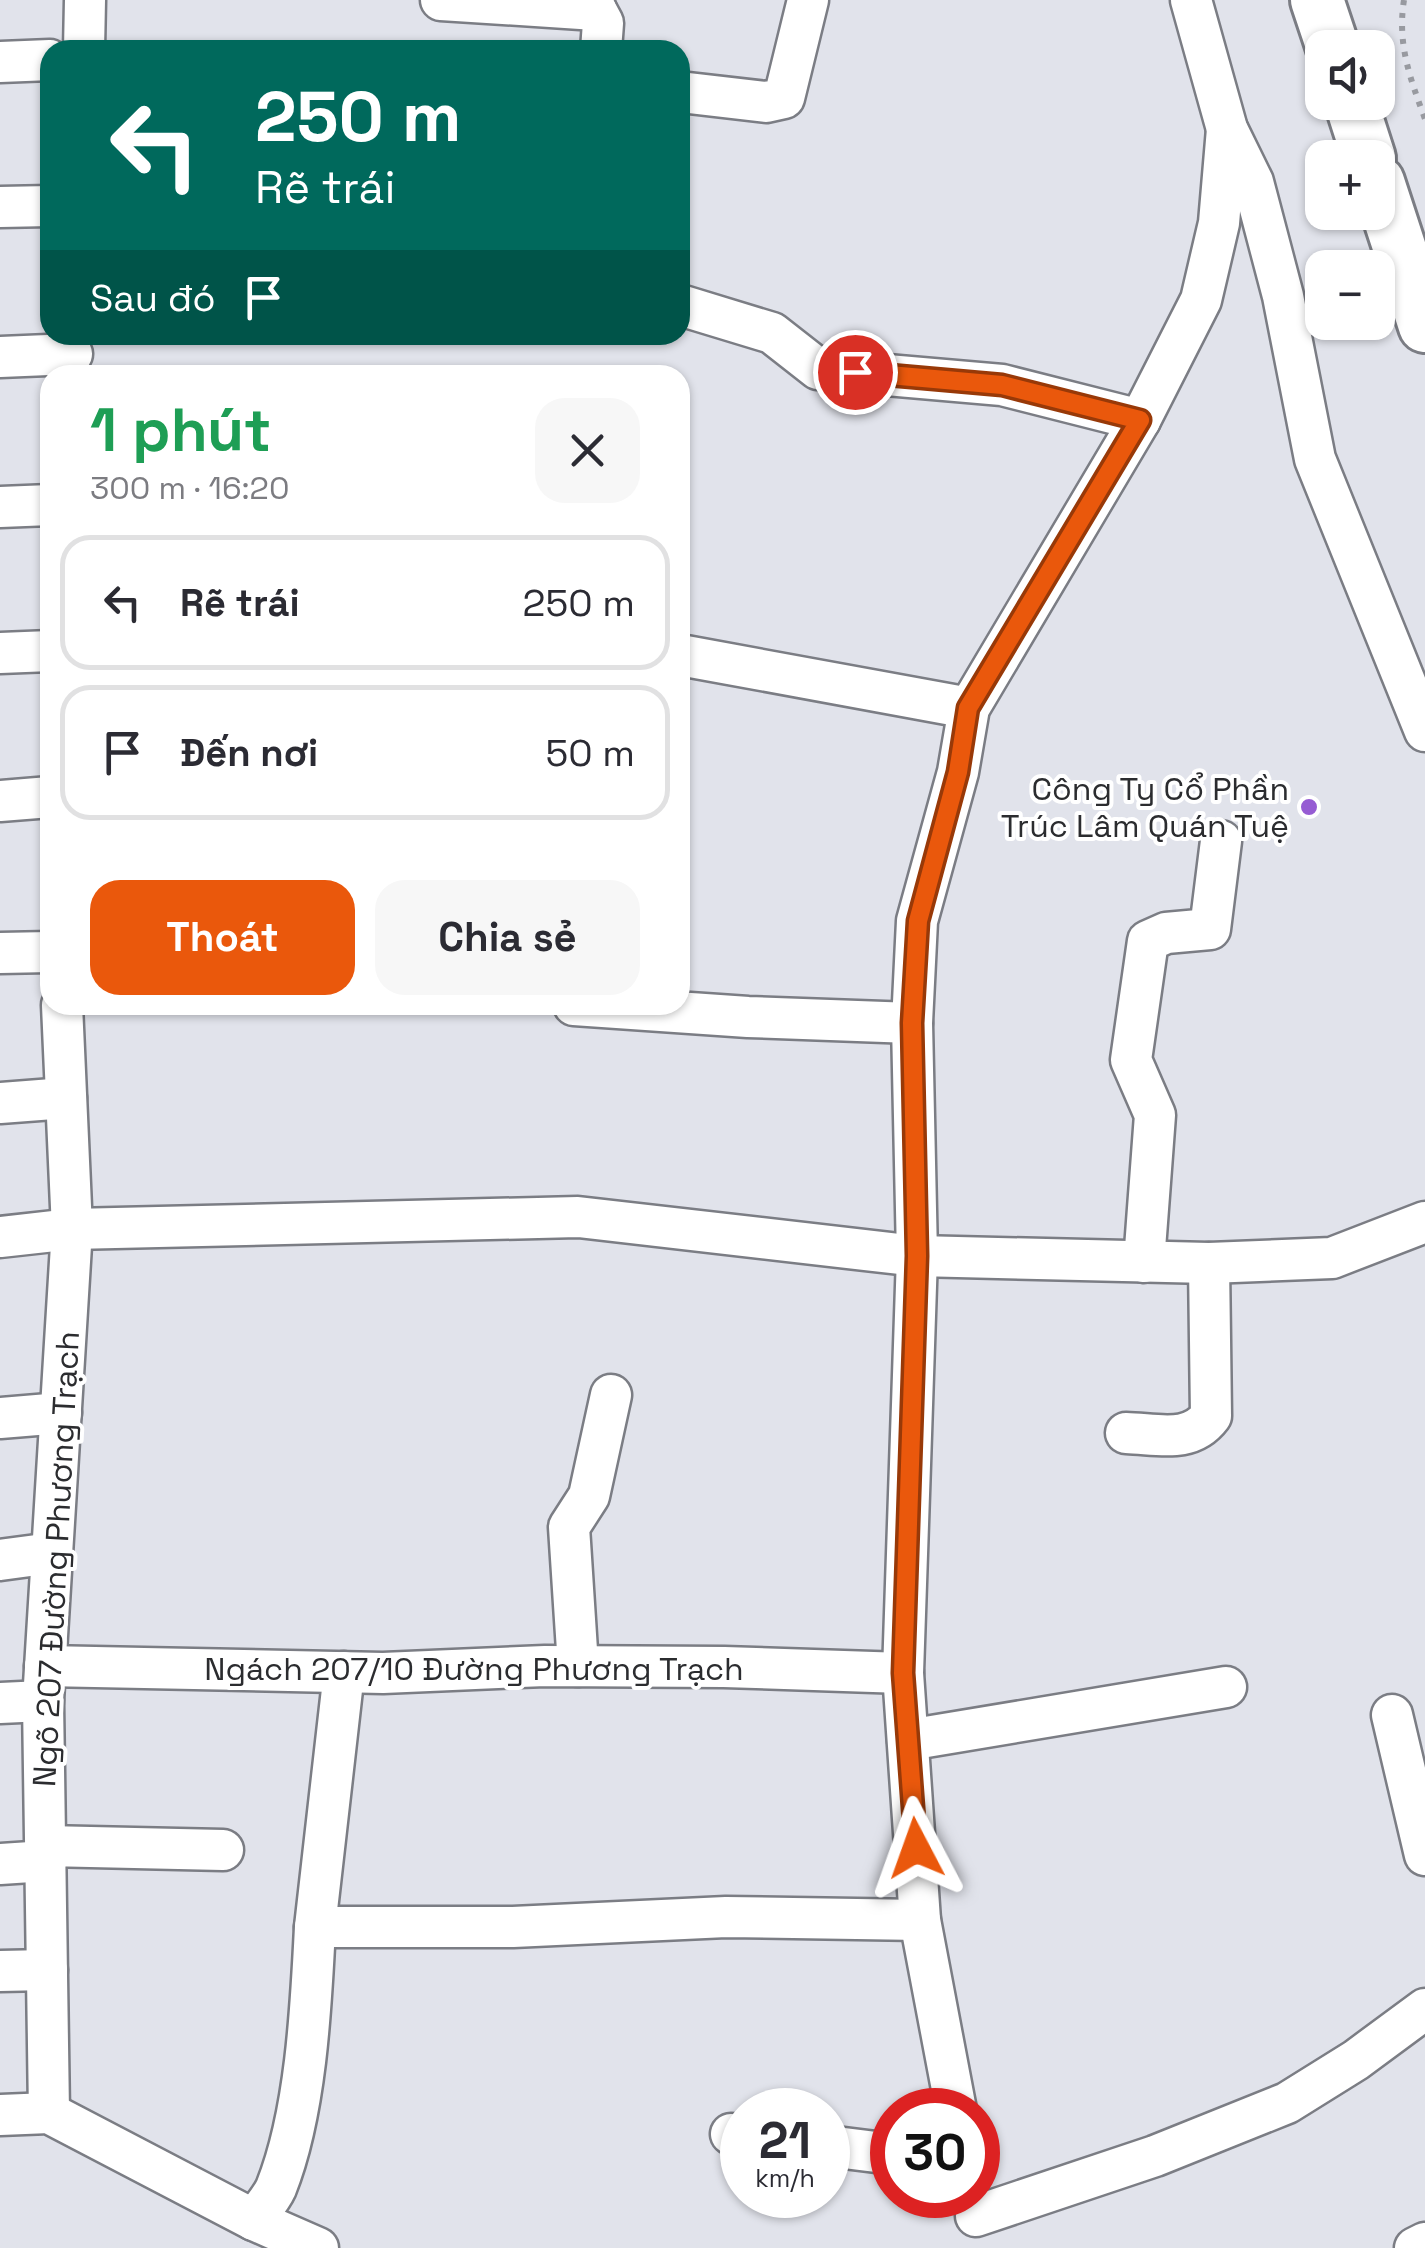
<!DOCTYPE html>
<html lang="vi">
<head>
<meta charset="utf-8">
<style>
  :root { --surface:#fff; --page:#f7f7f7; --text:#2b2b33; --muted:#7c7c81; --line:#e1e1e2; --accent:#ea580c }
  body { margin:0; font-family:"Space Grotesk",sans-serif; background:var(--page); color:var(--text); height:100vh; display:flex; flex-direction:column; font-size:38px; white-space:nowrap }
  * { box-sizing:border-box; margin:0 }
  p { font-size:32px; color:var(--muted) }
  .icon { flex:none; width:55px; height:55px; fill:none; stroke:currentColor; stroke-width:2; stroke-linecap:round; stroke-linejoin:round }
  .map { position:relative; flex:1; overflow:hidden }
  .panel { position:absolute; left:40px; top:365px; width:650px; height:650px; display:flex; flex-direction:column; background:var(--surface); border-radius:30px; box-shadow:0 2px 8px #0004 }
  .panel>* { flex:none }
  .banner { position:absolute; left:40px; top:40px; width:650px; height:305px; border-radius:30px; box-shadow:0 2px 8px #0004; background:#00695c; color:#fff; overflow:hidden }
  .tools { position:absolute; left:1305px; top:30px; display:grid; gap:20px }
  .tools a { display:grid; place-items:center; width:90px; height:90px; border-radius:20px; background:var(--surface); box-shadow:0 2px 8px #0004; font-size:50px }
  .speed { position:absolute; left:720px; top:2088px; display:flex; gap:20px; font-size:50px; font-weight:700; text-align:center }
  .speed>* { display:grid; place-content:center; width:130px; height:130px; border-radius:50%; background:var(--surface); box-shadow:0 2px 8px #0004; line-height:1 }
  .speed small { font-size:25px; font-weight:400 }
  .speed .limit { border:15px solid #d22; background:#fff; color:#111 }
  .pin { position:absolute; display:grid; place-items:center; width:85px; height:85px; color:#fff; margin:-42px; border:5px solid #fff; border-radius:50%; box-shadow:0 2px 10px #0007 }
  .me { position:absolute; width:110px; margin:-55px; rotate:356deg; stroke-linejoin:round; filter:drop-shadow(0 0 8px #0008) }
  .turn { display:flex; align-items:center; gap:35px; height:210px; padding:0 50px; font-size:45px }
  .turn .icon { width:130px; height:130px; stroke-width:2.5 }
  .turn b { display:block; font-size:70px; line-height:85px }
  .then { display:flex; align-items:center; height:95px; padding:0 50px; background:#0003; gap:20px; font-size:38px }
  .round { display:grid; place-items:center; flex:none; width:105px; height:105px; border-radius:30px; background:var(--page) }
  .summary { display:flex; align-items:center; justify-content:space-between; height:170px; padding:0 50px }
  h1 { font-size:60px; font-weight:700; line-height:75px; color:#1e9e55 }
  .action { display:flex; gap:20px; margin-top:auto; padding:20px 50px }
  .action a { flex:1; height:115px; border-radius:30px; background:var(--accent); color:#fff; font-size:40px; font-weight:700; line-height:115px; text-align:center }
  .action a+a { background:var(--page); color:var(--text) }
  ul { padding:0; list-style:none }
  li { display:flex; align-items:center; gap:30px; height:135px; margin:0 20px 15px; padding:0 30px; border:5px solid var(--line); border-radius:30px }
  li div { flex:1 }
  li b { display:block; font-size:38px }
  li em { font-style:normal }
  .map>svg:first-child { display:block }
</style>
</head>
<body>
<div class="map">
<svg width="1425" height="2248" viewBox="0 0 1425 2248">
  <rect width="100%" height="100%" fill="#e1e3eb"/>
  <g fill="none" stroke-linecap="round" stroke-linejoin="round">
    <defs>
      <g id="minor">
        <path d="M441 0 596 10"/>
        <path d="M1191 0 1227 129 1253 182 1283 296 1315 459 1425 731"/>
        <path d="M596 10 603 23 601 50"/>
        <path d="M84 50 85 0"/>
        <path d="M0 62 50 60"/>
        <path d="M680 92 766 102 784 98 808 0"/>
        <path d="M0 207 50 206"/>
        <path d="M680 305 772 333 818 369 1002 385 1140 420"/>
        <path d="M0 357 72 354"/>
        <path d="M0 507 50 505"/>
        <path d="M0 653 50 651"/>
        <path d="M680 655 969 708"/>
        <path d="M0 801 50 797"/>
        <path d="M0 953 50 952"/>
        <path d="M574 1005 748 1017 912 1023"/>
        <path d="M0 1103 66 1098"/>
        <path d="M0 1237 72 1229 578 1217 917 1256 1209 1263 1332 1258 1425 1222"/>
        <path d="M1144 1262 1155 1115 1131 1060 1148 941 1166 933 1210 929 1221 841"/>
        <path d="M0 1418 61 1413"/>
        <path d="M1126 1433C1159 1434 1190 1444 1211 1416L1209 1263"/>
        <path d="M0 1560 52 1553"/>
        <path d="M45 1666 383 1673 545 1666 724 1667 903 1673"/>
        <path d="M578 1666 569 1527 589 1496 611 1395"/>
        <path d="M344 1672 315 1927H513L726 1917 920 1920"/>
        <path d="M0 1703 43 1701"/>
        <path d="M1392 1715 1425 1855"/>
        <path d="M908 1740 1226 1687"/>
        <path d="M46 1846 223 1850"/>
        <path d="M0 1864 46 1861"/>
        <path d="M0 1971 47 1970"/>
        <path d="M956 2110 920 1920 903 1673 917 1256 912 1023 917 921 958 772 969 708 1140 420 1201 300 1219 223 1227 129"/>
        <path d="M49 2113 43 1701 72 1229 62 1005"/>
        <path d="M0 2115 49 2113 254 2220 318 2248"/>
        <path d="M731 2134 742 2136"/>
        <path d="M828 2146 892 2154"/>
        <path d="M976 2216 1155 2156 1287 2103 1356 2060 1425 2009"/>
        <path d="M254 2220C261 2210 271 2199 276 2188 306 2113 311 2008 315 1927"/>
        <path d="M1415 2248 1425 2243"/>
      </g>
      <g id="major">
        <path d="M1317 0 1333 48"/>
        <path d="M1351 102 1369 158"/>
        <path d="M1378 182 1425 326"/>
      </g>
    </defs>
    <use href="#minor" stroke="#7b7d84" stroke-width="45"/>
    <use href="#major" stroke="#7b7d84" stroke-width="58"/>
    <path stroke="#989aa0" stroke-width="6" stroke-dasharray="5 8" stroke-linecap="butt" d="M1404 0C1397 44 1410 78 1425 119"/>
    <use href="#minor" stroke="#fff" stroke-width="40"/>
    <use href="#major" stroke="#fff" stroke-width="52"/>
  </g>
  <g fill="none" stroke-linecap="round" stroke-linejoin="round">
    <defs>
      <path id="route" d="M855 372 1002 385 1140 420 968 708 958 772 918 921 912 1023 917 1256 903 1673 916 1848"/>
    </defs>
    <use href="#route" stroke="#983908" stroke-width="25"/>
    <use href="#route" stroke="#ea580c" stroke-width="18"/>
  </g>
  <circle fill="#965cd3" stroke="#fff" stroke-width="4" cx="1309" cy="807" r="10"/>
  <g text-anchor="middle" stroke-width="8" stroke-linejoin="round" paint-order="stroke">
    <g font-size="32" fill="#2b2c2f" stroke="#fff" text-anchor="end">
      <text x="1289" y="800">Công Ty Cổ Phần<tspan x="1289" dy="37">Trúc Lâm Quán Tuệ</tspan></text>
    </g>
    <g font-size="32" fill="#2b2c2f" stroke="#fff">
      <text transform="translate(56 1559) rotate(-87)" y="11">Ngõ 207 Đường Phương Trạch</text>
      <text x="474" y="1680">Ngách 207/10 Đường Phương Trạch</text>
    </g>
  </g>
</svg>
<div class="tools">
<a><svg class="icon" aria-label="sound" viewBox="0 0 24 24"><path d="M4 9h4l5-4v14l-5-4H4zM17 9q2 3 0 6"/></svg></a>
<a>+</a>
<a>−</a>
</div>
<div class="speed"><div>21<small>km/h</small></div><div class="limit">30</div></div>
<div class="pin" style="left:855px;top:372px;background:#d93025"><svg class="icon" aria-label="arrive" viewBox="0 0 24 24"><path d="M6 21V4h12l-3 4 3 4H6"/></svg></div>
<svg class="me" style="left:916px;top:1848px" viewBox="-20 -20 40 40"><path d="M0-17L14 15 0 8-14 15z" fill="#ea580c" stroke="#fff" stroke-width="4"/></svg>
<div class="banner">
<div class="turn"><svg class="icon" aria-label="left" viewBox="0 0 24 24"><path d="M17 20v-9H6M10 6l-5 5 5 5"/></svg><div><b>250 m</b>Rẽ trái</div></div>
<div class="then">Sau đó<svg class="icon" aria-label="arrive" viewBox="0 0 24 24"><path d="M6 21V4h12l-3 4 3 4H6"/></svg></div>
</div>
<section class="panel">
<div class="summary"><div><h1>1 phút</h1><p>300 m · 16:20</p></div><a class="round"><svg class="icon" aria-label="close" viewBox="0 0 24 24"><path d="M6 6l12 12M18 6L6 18"/></svg></a></div>
<ul>
<li><svg class="icon" aria-label="left" viewBox="0 0 24 24"><path d="M17 20v-9H6M10 6l-5 5 5 5"/></svg><div><b>Rẽ trái</b></div><em>250 m</em></li>
<li><svg class="icon" aria-label="arrive" viewBox="0 0 24 24"><path d="M6 21V4h12l-3 4 3 4H6"/></svg><div><b>Đến nơi</b></div><em>50 m</em></li>
</ul>
<div class="action"><a>Thoát</a><a>Chia sẻ</a></div>
</section>
</div>
</body>
</html>
